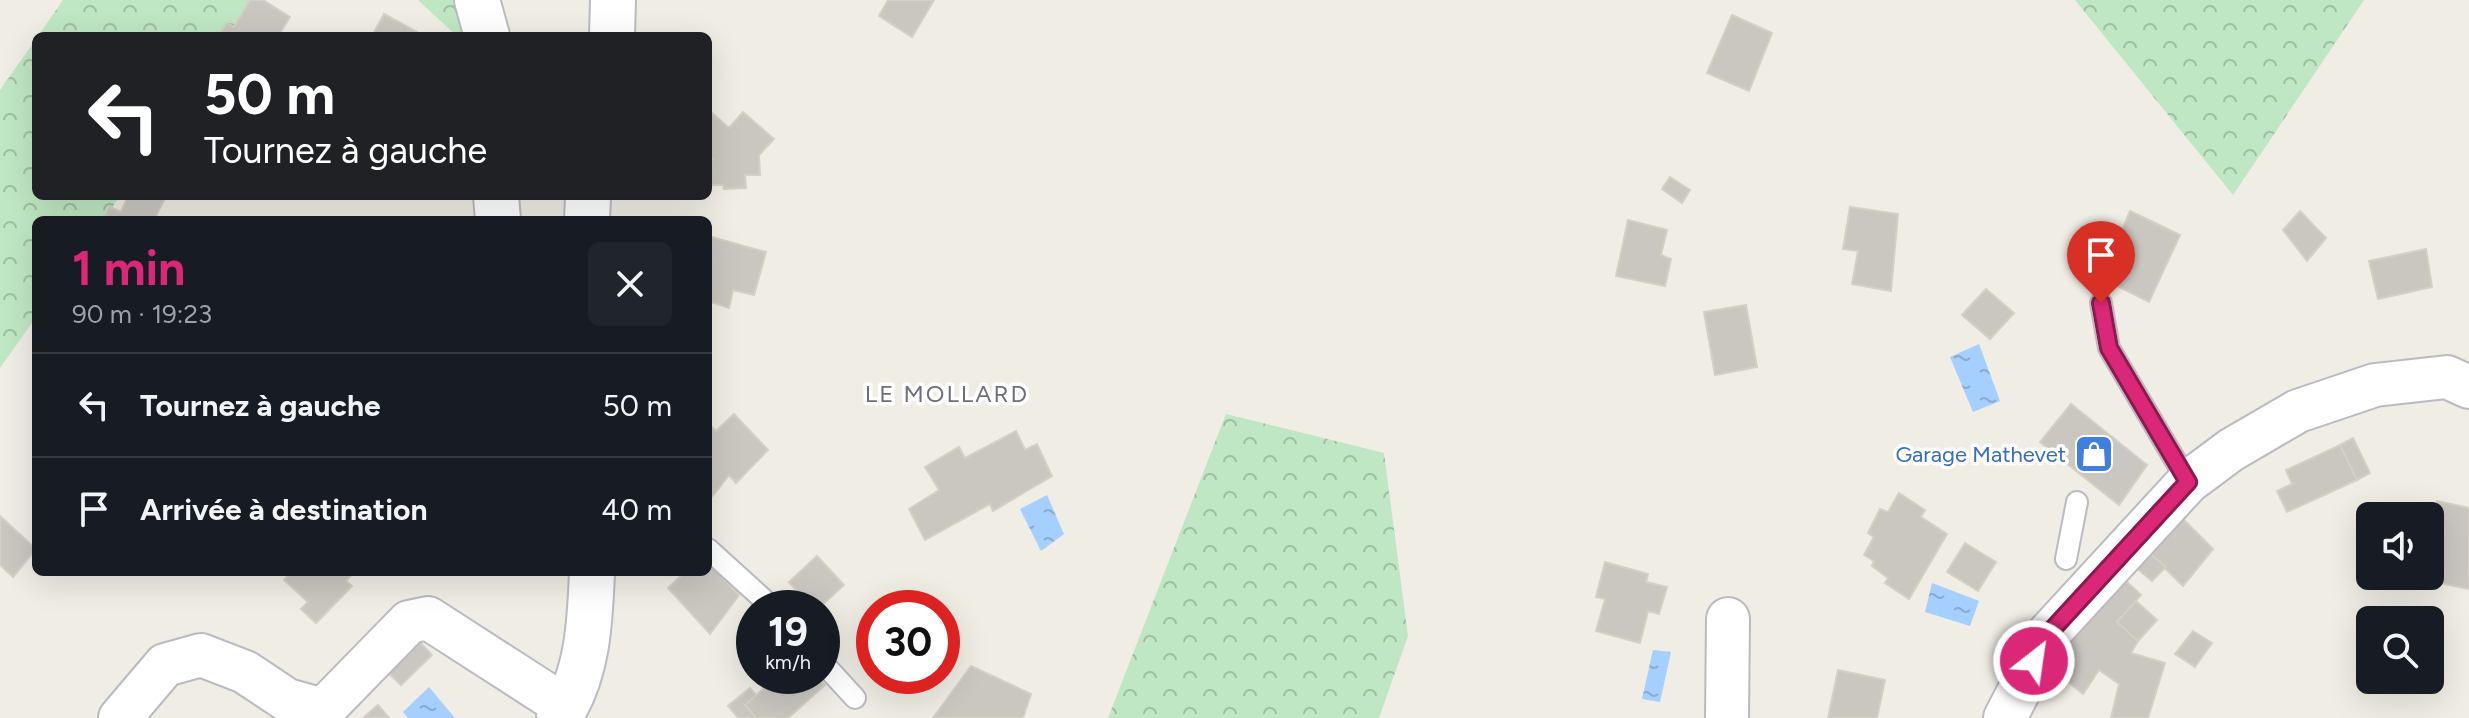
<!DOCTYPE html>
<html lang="fr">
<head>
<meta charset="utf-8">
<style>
  :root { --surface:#171b24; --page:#20242c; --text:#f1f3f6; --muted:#9ea1a6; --line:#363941; --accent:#db2777 }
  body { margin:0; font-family:Figtree,sans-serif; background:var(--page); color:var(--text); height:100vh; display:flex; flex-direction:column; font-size:30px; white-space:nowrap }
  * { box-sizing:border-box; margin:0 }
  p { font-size:26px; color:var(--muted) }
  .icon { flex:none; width:44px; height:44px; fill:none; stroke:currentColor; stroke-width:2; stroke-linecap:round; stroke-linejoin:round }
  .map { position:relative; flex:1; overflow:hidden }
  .details { position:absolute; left:32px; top:216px; width:680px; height:360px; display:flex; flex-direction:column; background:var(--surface); border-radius:12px; box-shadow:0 8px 32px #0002 }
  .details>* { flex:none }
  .hud { position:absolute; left:32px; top:32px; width:680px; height:168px; border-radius:12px; box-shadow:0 8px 32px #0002; background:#202124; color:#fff; overflow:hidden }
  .tools { position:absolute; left:2356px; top:502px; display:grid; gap:16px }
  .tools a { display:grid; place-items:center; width:88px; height:88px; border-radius:12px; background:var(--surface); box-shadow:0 8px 32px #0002; font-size:40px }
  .speed { position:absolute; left:736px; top:590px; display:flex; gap:16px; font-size:40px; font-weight:700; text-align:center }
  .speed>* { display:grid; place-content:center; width:104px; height:104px; border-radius:50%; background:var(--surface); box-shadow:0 8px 32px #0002; line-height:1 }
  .speed small { font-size:20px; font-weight:400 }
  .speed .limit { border:12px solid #d22; background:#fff; color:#111 }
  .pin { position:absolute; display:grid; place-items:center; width:68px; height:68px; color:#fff; margin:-82px -34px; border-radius:50% 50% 50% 0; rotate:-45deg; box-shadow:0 0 8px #0007 }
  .pin .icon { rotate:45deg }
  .me { position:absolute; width:88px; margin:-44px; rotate:30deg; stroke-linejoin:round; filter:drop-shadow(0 0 6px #0008) }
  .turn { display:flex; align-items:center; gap:28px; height:168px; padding:0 40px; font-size:36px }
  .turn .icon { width:104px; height:104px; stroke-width:2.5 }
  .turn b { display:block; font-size:56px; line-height:68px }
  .round { display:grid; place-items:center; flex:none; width:84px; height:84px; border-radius:12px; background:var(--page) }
  .summary { display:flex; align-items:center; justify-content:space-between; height:136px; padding:0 40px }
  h1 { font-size:48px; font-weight:700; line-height:60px; color:var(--accent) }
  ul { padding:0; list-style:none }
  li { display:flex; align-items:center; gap:24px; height:104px; padding:0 40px; border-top:2px solid var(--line) }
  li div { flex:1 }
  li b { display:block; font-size:30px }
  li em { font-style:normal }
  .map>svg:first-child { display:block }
</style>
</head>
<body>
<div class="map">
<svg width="2469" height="718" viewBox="0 0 2469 718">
  <defs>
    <pattern id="forest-crowns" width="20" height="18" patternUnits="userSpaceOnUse" patternTransform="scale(2)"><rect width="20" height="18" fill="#bfe7c3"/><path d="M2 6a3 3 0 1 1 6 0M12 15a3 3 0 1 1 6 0" fill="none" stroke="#9ebea2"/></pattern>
    <pattern id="water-ripples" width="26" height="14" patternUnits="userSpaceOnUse" patternTransform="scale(2)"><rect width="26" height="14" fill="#a4cfff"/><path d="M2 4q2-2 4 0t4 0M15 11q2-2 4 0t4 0" fill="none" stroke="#89abd2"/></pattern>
  </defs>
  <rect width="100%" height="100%" fill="#efede4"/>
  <g fill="url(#forest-crowns)">
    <path d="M63 0H257L232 36H38Z"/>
    <path d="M418 0H475L482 36H457Z"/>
    <path d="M2075 0H2364L2233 195Z"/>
    <path d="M36 39V196H120L103 220H36V317L0 368V90Z"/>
    <path d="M1226 414 1384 453 1408 636 1379 718H1108Z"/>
  </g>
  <g fill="url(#water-ripples)">
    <path d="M1979 344 2000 401 1973 412 1950 357Z"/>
    <path d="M1047 495 1064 534 1041 551 1020 509Z"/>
    <path d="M1932 583 1979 601 1970 626 1925 612Z"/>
    <path d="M1653 650 1671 652 1660 702 1642 699Z"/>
    <path d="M429 687 455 718H408L403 712Z"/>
  </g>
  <g fill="#cac7c1" stroke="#d4d0c2" stroke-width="2">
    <path d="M250 0H263L290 17 278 36H218L227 23 234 27Z"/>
    <path d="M888 0H934L912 37 879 16Z"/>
    <path d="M384 14 419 33 417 36H372Z"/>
    <path d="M1732 15 1772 33 1749 91 1707 73Z"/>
    <path d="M743 112 774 139 759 155 760 175H745L746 188 724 189 723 185H709L708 165 713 159 708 156V118L712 113 729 128Z"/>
    <path d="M1670 177 1690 190 1682 203 1662 189Z"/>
    <path d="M128 196H166L154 220H103L110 207 121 212Z"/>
    <path d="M1850 207 1898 214 1891 291 1852 284 1858 251 1843 249Z"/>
    <path d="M2130 211 2180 235 2149 302 2101 278Z"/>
    <path d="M2300 211 2326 238 2307 261 2283 230Z"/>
    <path d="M1628 220 1667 230 1661 255 1671 259 1665 286 1616 276Z"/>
    <path d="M708 236 766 252 754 295 733 290 729 308 708 301Z"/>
    <path d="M2426 249 2432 287 2378 299 2369 261Z"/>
    <path d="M1986 289 2014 313 1990 339 1962 315Z"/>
    <path d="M1746 305 1757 367 1715 375 1704 312Z"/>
    <path d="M2071 404 2147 465 2119 505 2040 442Z"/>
    <path d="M734 414 768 450 736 483 729 475 708 502V423L716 431Z"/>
    <path d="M1016 431 1025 450 1037 444 1052 476 993 511 990 504 925 540 909 509 939 490 925 467 959 447 965 458Z"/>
    <path d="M2353 438 2370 473 2357 480 2340 445Z"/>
    <path d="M2340 445 2357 480 2287 512 2277 491 2292 484 2286 470Z"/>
    <path d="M1899 493 1925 510 1921 517 1947 534 1909 599 1885 583 1888 578 1872 566 1874 561 1864 555 1874 537 1868 533 1880 509 1888 512Z"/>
    <path d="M2437 501 2469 508V589L2419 579 2420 576H2430V532Z"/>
    <path d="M0 516 36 549 13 577 0 565Z"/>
    <path d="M2181 517 2213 549 2183 586 2148 552Z"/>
    <path d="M1965 543 1996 562 1978 591 1947 572Z"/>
    <path d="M2148 552 2166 567 2152 581 2134 566Z"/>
    <path d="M817 556 844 585 819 608H812L789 582Z"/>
    <path d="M1605 562 1648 574 1646 582 1667 587 1659 614 1648 611 1640 643 1596 631 1605 599 1596 597Z"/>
    <path d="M708 563 739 595 710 634 668 588 685 572H708Z"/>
    <path d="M291 572H354L346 581 352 586 316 623 301 609 308 602 284 580Z"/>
    <path d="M2123 578 2141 595 2117 622 2138 641 2131 653 2165 663 2148 718H2111L2119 684 2099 670 2083 694 2050 667 2059 645Z"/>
    <path d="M2136 601 2157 620 2138 641 2117 622Z"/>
    <path d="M2193 631 2212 643 2195 667 2175 654Z"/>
    <path d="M415 637 432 655 401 685 383 668Z"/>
    <path d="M971 666 1031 694 1023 718H933Z"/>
    <path d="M1838 670 1885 680 1877 718H1828Z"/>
    <path d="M778 676H816L825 685 788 718H756L745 705Z"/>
    <path d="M750 688 756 695 745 705 756 718H738L728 706Z"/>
    <path d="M378 705 389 718H363Z"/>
  </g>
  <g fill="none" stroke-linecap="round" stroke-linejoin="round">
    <defs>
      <g id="lane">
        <path d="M2101 303 2109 348 2188 482"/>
        <path d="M708 549 773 608"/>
        <path d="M2066 559 2077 502"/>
        <path d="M822 662 855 698"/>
      </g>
      <g id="street">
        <path d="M120 718 165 665 201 655 245 672 287 700 323 710 409 622 428 618 566 707"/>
        <path d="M1727 718 1728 619"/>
        <path d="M2005 718 2049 633 2188 482 2231 450 2298 411 2375 385 2447 377 2469 387"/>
      </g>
      <g id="secondary">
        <path d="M477 0 487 36"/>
        <path d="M612 36 613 0"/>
        <path d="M496 196 498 220"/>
        <path d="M587 220 588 196"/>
        <path d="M559 718C588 675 590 622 592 572"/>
      </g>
    </defs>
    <use href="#lane" stroke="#b9bbc0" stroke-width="24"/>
    <use href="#street" stroke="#b9bbc0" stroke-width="46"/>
    <use href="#secondary" stroke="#b9bcc2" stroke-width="48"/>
    <use href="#lane" stroke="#fff" stroke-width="20"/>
    <use href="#street" stroke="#fff" stroke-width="42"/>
    <use href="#secondary" stroke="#fff" stroke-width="44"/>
  </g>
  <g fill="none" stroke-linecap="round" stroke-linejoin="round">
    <defs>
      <path id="route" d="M2034 661 2049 633 2188 482 2109 348 2101 303"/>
    </defs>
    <use href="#route" stroke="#8e194d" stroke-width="20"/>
    <use href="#route" stroke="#db2777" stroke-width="14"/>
  </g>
  <defs>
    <symbol id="shop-square" viewBox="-11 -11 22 22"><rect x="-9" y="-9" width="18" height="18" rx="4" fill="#3f7fe0" stroke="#fff"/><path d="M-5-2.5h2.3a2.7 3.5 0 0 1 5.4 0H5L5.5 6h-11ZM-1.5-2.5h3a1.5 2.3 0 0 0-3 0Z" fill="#fff"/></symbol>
  </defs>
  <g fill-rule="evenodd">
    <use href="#shop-square" x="2072" y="432" width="44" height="44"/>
  </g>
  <g text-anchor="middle" stroke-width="7" stroke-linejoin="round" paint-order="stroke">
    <g font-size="22" fill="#366cbe" stroke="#fff" text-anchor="end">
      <text x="2066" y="462">Garage Mathevet</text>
    </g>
    <g font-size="24" letter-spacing="2" fill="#6d7177" stroke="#fff">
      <text x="947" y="402">LE MOLLARD</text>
    </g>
  </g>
</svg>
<div class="tools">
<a><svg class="icon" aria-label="sound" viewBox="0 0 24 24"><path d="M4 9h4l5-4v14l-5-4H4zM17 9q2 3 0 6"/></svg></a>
<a><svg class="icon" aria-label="search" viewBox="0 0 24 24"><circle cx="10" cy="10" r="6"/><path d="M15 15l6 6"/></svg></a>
</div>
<div class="speed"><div>19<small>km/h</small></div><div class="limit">30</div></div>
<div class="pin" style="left:2101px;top:303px;background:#d93025"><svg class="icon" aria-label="arrive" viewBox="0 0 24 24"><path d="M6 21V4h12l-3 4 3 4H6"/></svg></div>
<svg class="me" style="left:2034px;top:661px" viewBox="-20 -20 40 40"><circle r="17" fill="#db2777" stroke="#fff" stroke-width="3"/><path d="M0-11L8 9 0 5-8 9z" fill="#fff"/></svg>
<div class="hud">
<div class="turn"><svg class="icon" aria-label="left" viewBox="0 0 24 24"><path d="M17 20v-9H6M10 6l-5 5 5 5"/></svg><div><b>50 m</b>Tournez à gauche</div></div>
</div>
<section class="details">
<div class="summary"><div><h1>1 min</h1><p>90 m · 19:23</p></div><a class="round"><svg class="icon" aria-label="close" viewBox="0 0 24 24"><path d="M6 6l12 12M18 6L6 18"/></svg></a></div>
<ul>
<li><svg class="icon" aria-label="left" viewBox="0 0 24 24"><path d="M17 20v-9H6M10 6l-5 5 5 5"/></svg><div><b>Tournez à gauche</b></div><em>50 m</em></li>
<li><svg class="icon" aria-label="arrive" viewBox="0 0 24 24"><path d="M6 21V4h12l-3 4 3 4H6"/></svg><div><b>Arrivée à destination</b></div><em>40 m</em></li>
</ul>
</section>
</div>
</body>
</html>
